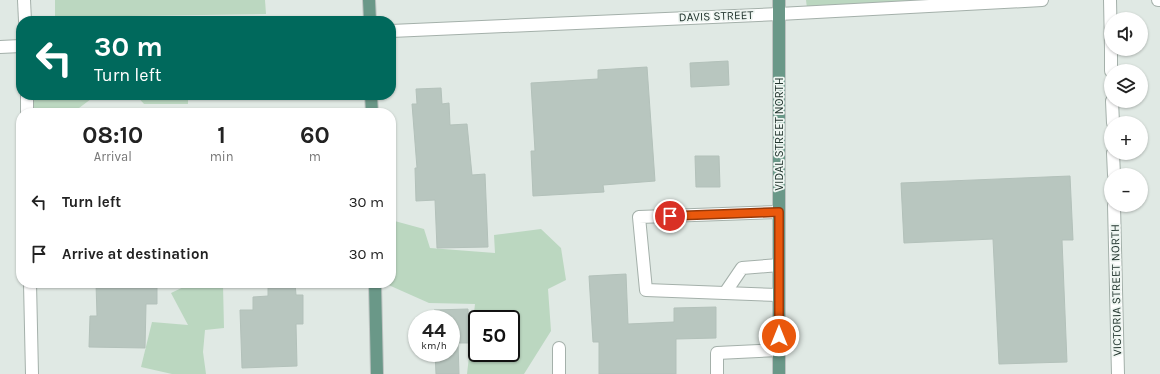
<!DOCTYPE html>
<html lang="en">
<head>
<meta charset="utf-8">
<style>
  :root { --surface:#fff; --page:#f6f6f6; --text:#222; --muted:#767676 }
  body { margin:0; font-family:Karla,sans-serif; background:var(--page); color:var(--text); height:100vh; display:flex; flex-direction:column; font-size:15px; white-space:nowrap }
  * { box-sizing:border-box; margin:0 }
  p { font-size:13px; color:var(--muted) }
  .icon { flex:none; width:22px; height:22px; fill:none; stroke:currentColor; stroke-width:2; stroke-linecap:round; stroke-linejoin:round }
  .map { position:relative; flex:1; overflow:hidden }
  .panel { position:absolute; left:16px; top:108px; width:380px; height:180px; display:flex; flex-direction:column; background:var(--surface); border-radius:16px; box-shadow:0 1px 3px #0004 }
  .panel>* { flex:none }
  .top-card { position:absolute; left:16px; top:16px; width:380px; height:84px; border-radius:16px; box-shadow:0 1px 3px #0004; background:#00695c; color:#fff; overflow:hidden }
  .buttons { position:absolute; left:1104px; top:12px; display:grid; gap:8px }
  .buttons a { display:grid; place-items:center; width:44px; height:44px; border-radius:50%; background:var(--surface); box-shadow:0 1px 3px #0004; font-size:20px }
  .speed { position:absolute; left:408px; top:310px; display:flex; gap:8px; font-size:20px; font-weight:700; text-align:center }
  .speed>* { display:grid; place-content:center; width:52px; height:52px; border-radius:50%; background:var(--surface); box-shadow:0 1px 3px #0004; line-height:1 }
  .speed small { font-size:10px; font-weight:400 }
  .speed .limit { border:2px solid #111; border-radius:6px; background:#fff; color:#111 }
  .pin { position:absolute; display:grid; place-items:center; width:34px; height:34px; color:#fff; margin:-17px; border:2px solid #fff; border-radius:50%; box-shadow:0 1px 4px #0007 }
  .me { position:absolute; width:44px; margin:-22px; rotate:0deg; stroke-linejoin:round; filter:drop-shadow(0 0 3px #0008) }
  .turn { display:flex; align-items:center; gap:14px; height:84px; padding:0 12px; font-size:18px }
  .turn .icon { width:52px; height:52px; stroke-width:2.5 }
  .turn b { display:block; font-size:28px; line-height:34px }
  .eta { display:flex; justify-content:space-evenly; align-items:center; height:68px; text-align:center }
  .eta b { font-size:24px; font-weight:700; line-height:28px }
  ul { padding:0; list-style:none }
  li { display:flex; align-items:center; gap:12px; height:52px; padding:0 12px }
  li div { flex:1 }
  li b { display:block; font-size:15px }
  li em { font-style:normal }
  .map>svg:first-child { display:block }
</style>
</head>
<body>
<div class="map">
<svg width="1160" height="374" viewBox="0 0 1160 374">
  <rect width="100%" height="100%" fill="#e0e9e4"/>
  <g fill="#bbd7c0" fill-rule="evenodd">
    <path d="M55 0H265L266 14 55 17Z"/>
    <path d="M806 0H986L807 8Z"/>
    <path d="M33 95H105L95 96 79 108V113H33Z"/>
    <path d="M136 95H188V104H144Z"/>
    <path d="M391 220 424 229 430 248 495 253 494 235 541 229 561 248 566 280 548 289 551 331 524 374H467L475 304 429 303 384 283H391ZM477 319H511V353H477Z"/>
    <path d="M192 283H228L223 285 224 328 205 330 203 352 206 374H172L141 367 152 322 188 325 171 293Z"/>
  </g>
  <g fill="#b8c6bf" stroke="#b3c1ba">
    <path d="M728 61 729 85 691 87 690 63Z"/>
    <path d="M647 67 655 181 603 185 604 192 533 196 531 151H535L531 83 598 79V70Z"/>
    <path d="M441 88 442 104 449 103 450 125 467 124 472 175 485 174 488 247 437 248 435 200 416 201 415 168H417L412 104H417L416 89Z"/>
    <path d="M695 156H719L720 187H696Z"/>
    <path d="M1070 176 1073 240H1062L1067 362 999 364 993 239 904 243 901 183Z"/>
    <path d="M626 274 628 324 674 322V308L716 307V338L676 339V374H599V342H593L589 276Z"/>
    <path d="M96 283H157V304H146L145 348 89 347 90 316H97Z"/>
    <path d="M268 283H295L296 295H303V324H296L297 366 242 368 240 310H253V297L268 296Z"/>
    <path d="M468 309 469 343H458L459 374H436L435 353H451V319H434V310Z"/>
  </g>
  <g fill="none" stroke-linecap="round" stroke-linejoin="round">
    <defs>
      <g id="minor">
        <path d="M24 0 25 21"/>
        <path d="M1110 0 1111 49"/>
        <path d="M1158 0H1160"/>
        <path d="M391 31 779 14 1042 0"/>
        <path d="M0 47 21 46"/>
        <path d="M1111 49V71"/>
        <path d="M27 95V113"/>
        <path d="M1112 101 1113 123"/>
        <path d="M1113 153 1114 175"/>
        <path d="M1114 205 1118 374"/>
        <path d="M30 283 32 374"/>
        <path d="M725 293 742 268 779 265"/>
        <path d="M778 295 646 290 639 217 779 212"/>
        <path d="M559 348V374"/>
        <path d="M717 374V353L779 350"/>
      </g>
      <g id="major">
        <path d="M369 0 370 21"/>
        <path d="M779 0V374"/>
        <path d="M371 95 372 113"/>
        <path d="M375 283 377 374"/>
      </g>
    </defs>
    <use href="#minor" stroke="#a4b0aa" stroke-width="14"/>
    <use href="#major" stroke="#bdc3c1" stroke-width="14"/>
    <use href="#minor" stroke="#fff" stroke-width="12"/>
    <use href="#major" stroke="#6a9888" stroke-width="12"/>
  </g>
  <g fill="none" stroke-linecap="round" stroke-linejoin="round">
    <defs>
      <path id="route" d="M670 216 779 212V336"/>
    </defs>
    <use href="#route" stroke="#983908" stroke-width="10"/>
    <use href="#route" stroke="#ea580c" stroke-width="7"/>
  </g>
  <g text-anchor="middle" stroke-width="3.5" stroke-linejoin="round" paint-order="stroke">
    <g font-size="12" fill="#23362f" stroke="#eff6f2">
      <text transform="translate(716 16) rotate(-2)" y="4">DAVIS STREET</text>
      <text transform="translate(779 134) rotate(-90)" y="4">VIDAL STREET NORTH</text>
      <text transform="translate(1116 290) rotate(-91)" y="4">VICTORIA STREET NORTH</text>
    </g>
  </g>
</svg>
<div class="buttons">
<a><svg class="icon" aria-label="sound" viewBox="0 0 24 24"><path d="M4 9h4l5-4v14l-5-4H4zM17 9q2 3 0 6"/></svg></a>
<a><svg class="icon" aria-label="layers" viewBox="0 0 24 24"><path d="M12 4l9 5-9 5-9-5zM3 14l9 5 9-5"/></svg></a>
<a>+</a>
<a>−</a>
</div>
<div class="speed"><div>44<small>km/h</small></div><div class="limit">50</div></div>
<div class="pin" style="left:670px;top:216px;background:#d93025"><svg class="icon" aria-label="arrive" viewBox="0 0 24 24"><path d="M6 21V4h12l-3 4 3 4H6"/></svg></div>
<svg class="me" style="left:779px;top:336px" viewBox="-20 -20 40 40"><circle r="17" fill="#ea580c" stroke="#fff" stroke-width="3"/><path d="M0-11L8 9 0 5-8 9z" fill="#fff"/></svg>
<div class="top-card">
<div class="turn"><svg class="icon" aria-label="left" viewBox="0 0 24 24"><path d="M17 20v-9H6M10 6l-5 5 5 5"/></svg><div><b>30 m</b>Turn left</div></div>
</div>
<section class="panel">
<div class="eta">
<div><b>08:10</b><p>Arrival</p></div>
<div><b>1</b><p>min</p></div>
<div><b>60</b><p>m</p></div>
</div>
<ul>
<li><svg class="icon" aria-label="left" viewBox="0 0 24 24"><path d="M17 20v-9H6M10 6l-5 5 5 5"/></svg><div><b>Turn left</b></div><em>30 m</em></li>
<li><svg class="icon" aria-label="arrive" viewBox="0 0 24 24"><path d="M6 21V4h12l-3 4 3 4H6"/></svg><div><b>Arrive at destination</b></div><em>30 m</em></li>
</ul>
</section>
</div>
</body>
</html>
